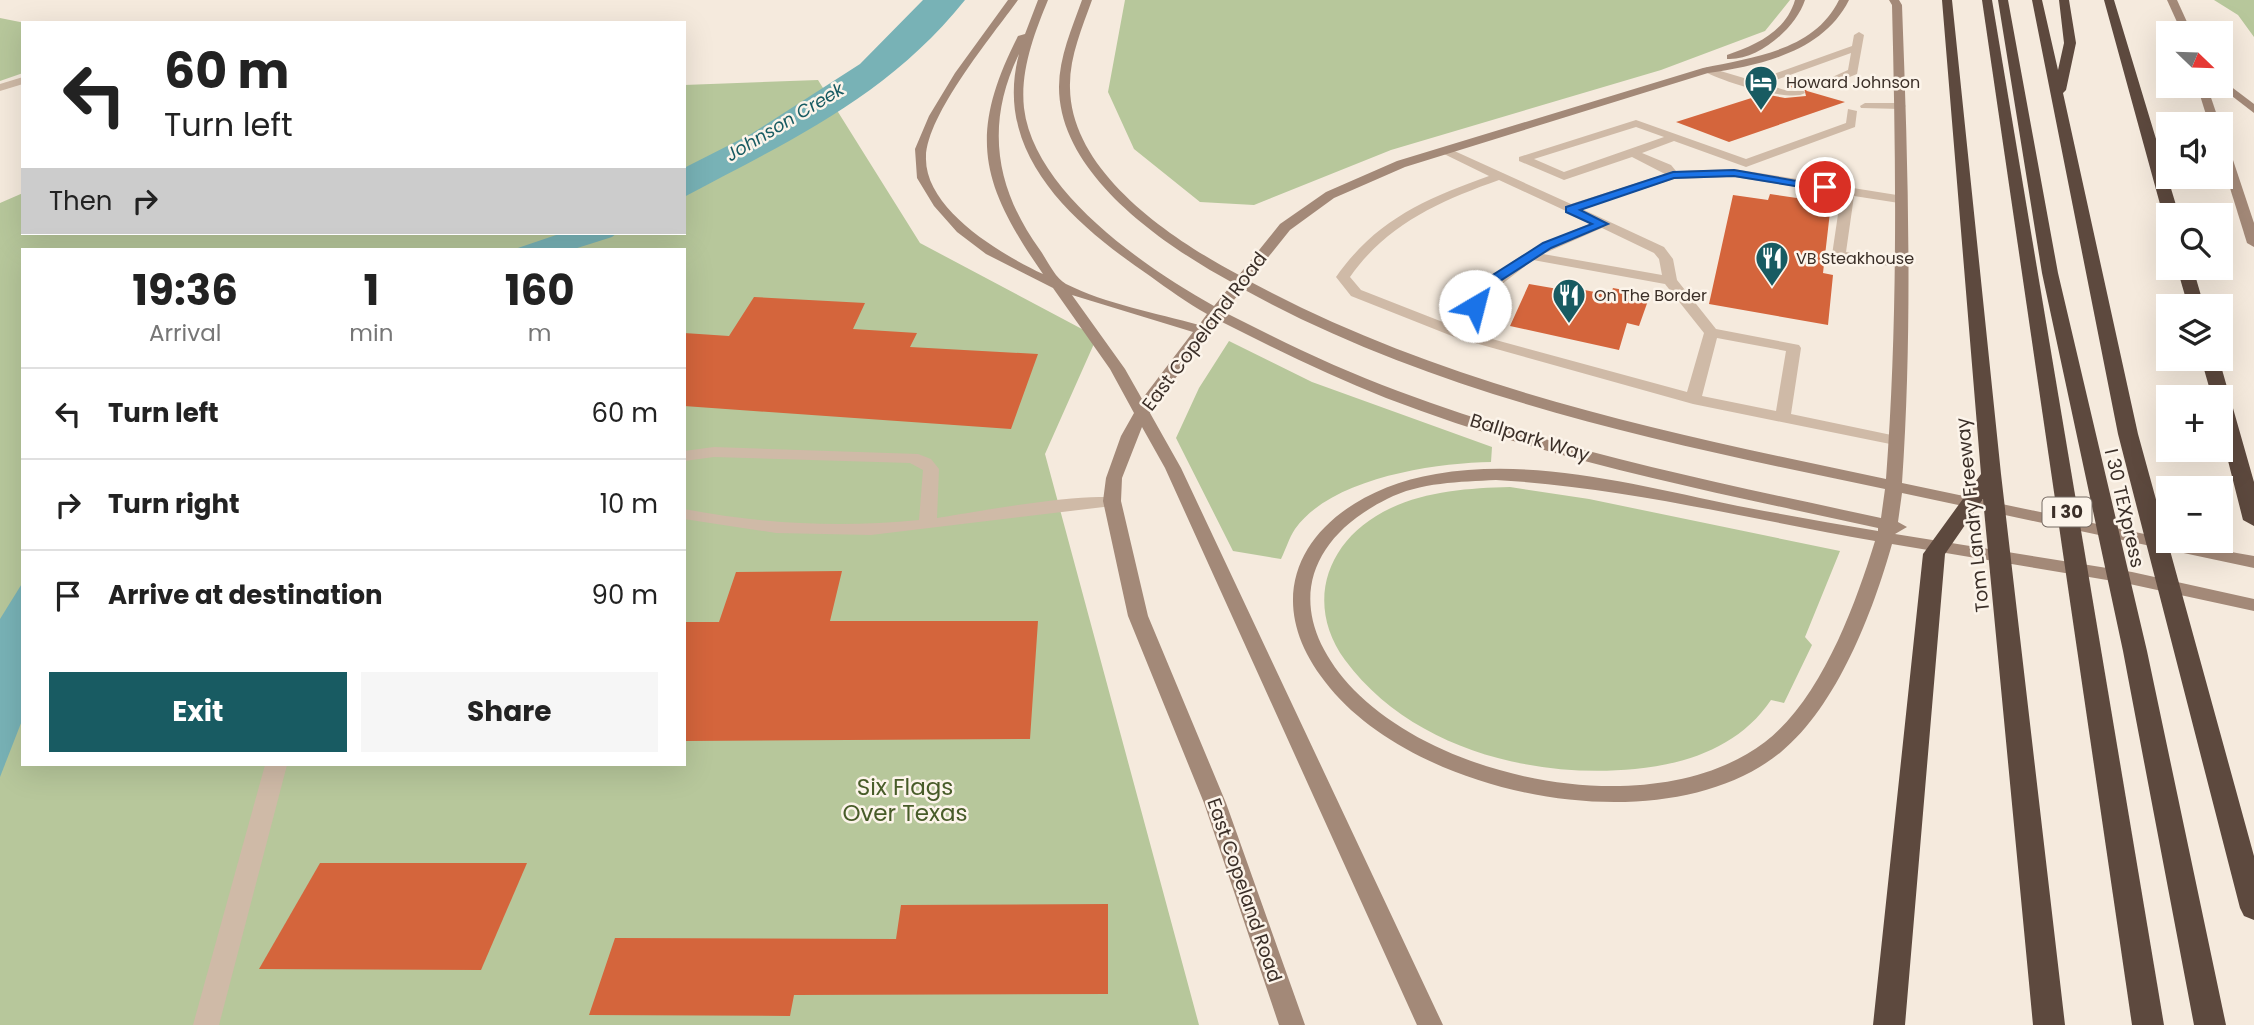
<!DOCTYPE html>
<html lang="en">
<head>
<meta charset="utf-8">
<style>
  :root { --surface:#fff; --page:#f6f6f6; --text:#222; --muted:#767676; --line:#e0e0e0; --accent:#185b62 }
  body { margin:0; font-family:Poppins,sans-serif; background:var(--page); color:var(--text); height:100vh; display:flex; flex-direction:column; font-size:26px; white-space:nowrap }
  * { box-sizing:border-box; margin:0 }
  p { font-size:23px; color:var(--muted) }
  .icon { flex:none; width:38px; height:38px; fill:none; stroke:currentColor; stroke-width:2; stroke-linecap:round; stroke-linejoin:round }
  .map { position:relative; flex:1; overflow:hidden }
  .details { position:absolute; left:21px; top:248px; width:665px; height:518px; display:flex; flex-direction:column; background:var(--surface); border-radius:0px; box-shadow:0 7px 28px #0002 }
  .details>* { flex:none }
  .guide { position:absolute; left:21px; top:21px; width:665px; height:214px; border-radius:0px; box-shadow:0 7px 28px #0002; background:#fff; color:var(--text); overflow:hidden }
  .needle { width:46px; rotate:113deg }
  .tools { position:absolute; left:2156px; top:21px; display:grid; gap:14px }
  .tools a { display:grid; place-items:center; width:77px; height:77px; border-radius:0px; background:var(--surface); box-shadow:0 7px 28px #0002; font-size:35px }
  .pin { position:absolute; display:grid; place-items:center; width:60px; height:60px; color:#fff; margin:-30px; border:4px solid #fff; border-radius:50%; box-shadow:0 2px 7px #0007 }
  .me { position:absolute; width:77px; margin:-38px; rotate:37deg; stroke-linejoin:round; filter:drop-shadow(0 0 5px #0008) }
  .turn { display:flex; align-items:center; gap:24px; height:147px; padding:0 28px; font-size:32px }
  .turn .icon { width:91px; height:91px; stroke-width:2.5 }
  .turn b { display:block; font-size:49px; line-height:60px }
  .then { display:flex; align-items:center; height:66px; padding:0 28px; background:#0003; gap:14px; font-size:26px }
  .eta { display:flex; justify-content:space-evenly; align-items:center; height:119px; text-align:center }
  .eta b { font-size:42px; font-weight:700; line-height:49px }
  .action { display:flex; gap:14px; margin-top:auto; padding:14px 28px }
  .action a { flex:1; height:80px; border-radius:0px; background:var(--accent); color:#fff; font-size:28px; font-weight:700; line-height:80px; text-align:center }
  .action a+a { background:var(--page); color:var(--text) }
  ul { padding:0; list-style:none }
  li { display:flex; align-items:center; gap:21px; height:91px; padding:0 28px; border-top:2px solid var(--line) }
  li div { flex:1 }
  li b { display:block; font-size:26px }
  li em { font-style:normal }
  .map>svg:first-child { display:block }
</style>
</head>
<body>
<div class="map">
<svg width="2254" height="1025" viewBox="0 0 2254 1025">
  <rect width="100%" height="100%" fill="#f5eadd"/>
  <g fill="#b7c79b" fill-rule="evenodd">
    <path d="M1125 0H1790L1765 31 1661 70 1391 150 1254 205 1200 202 1134 149 1108 92Z"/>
    <path d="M2214 0H2254V37L2238 15Z"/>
    <path d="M0 18 25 23H23V73L0 81Z"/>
    <path d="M818 80 920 243 1097 337 1045 454 1199 1025H0V203L23 193V233H684V85ZM23 250H684V765H23Z"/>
    <path d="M1229 341 1312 382 1492 447 1491 462C1434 463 1331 478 1295 529 1289 538 1286 549 1281 559L1233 551 1176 438 1199 388Z"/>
    <path d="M1510 487 1589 499 1840 551 1805 637 1812 645 1784 703 1771 700C1740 746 1688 764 1635 769 1531 779 1410 748 1345 660 1303 602 1328 537 1391 508 1427 491 1470 488 1510 487Z"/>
  </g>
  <g fill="#78b2b6">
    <path d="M923 0H965C887 97 791 140 684 197V168L751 134 860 64Z"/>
    <path d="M562 233H617L612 237 571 250H512Z"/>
    <path d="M23 582V718L0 777V619Z"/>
  </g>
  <g fill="#d4653c">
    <path d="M1798 83 1807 91 1845 102 1729 142 1676 122 1764 94 1785 98 1806 96 1804 88 1785 87Z"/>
    <path d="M1770 194 1831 203 1823 273 1833 275 1828 325 1709 304 1733 195 1768 200Z"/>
    <path d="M1529 284 1558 289 1559 285 1610 295 1613 288 1650 295 1639 326 1627 323 1619 350 1510 326Z"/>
    <path d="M754 297 865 303 853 329 917 333 910 347 1038 354 1011 429 684 406V333L729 336Z"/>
    <path d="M842 571 830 621H1038L1030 739 684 741V622H719L736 572Z"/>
    <path d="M320 863H527L481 970 259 969Z"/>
    <path d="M1108 904V994L794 995 790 1016 589 1015 615 938 896 939 901 905Z"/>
  </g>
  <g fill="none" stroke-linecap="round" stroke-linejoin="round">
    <g fill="#cfbaa7" fill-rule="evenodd">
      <path d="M1859 32 1864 35 1857 74 1817 90 1808 88 1848 70 1851 53 1765 84 1788 91H1804L1805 93C1791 103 1716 80 1702 70L1707 67 1754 81 1852 46 1854 35Z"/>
      <path d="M23 77V84L0 91V84Z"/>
      <path d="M1865 103H1901L1906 106 1901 109 1861 108 1860 106Z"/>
      <path d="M1848 109 1857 111 1855 127 1746 167 1674 141 1642 153 1671 165 1676 171 1734 169 1903 196V202L1899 203 1854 196 1846 252 1905 262V268L1834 258 1832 255 1841 194 1734 177 1674 179 1582 209 1664 247 1673 259 1677 280 1716 329 1799 345 1801 348 1791 414 1901 437 1903 440 1901 443 1895 445 1693 404 1457 338 1351 296 1336 277C1376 220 1425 199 1489 176L1442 153V149H1450L1571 204 1665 174 1632 157 1564 180 1519 161V157L1636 120 1746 159 1846 123ZM1636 127 1664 137 1564 172 1534 159ZM1499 180 1592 223C1532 246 1485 268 1458 328L1361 290 1350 277C1387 224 1440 201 1499 180ZM1602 228 1654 253 1659 259 1662 275 1543 254ZM1533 260 1665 284 1704 333 1687 392 1470 333 1493 291ZM1717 338 1786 351 1776 411 1702 396Z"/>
      <path d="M714 447 918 454 931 459 939 469 937 518C964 514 1108 487 1121 501L1112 506 871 535 776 533 684 519V509C762 524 840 528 919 520L923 470 910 463 714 457 684 461V451Z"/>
      <path d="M265 765H287L219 1025H193Z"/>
    </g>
    <g fill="#a38978" fill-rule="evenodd">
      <path d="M1008 0H1018C992 36 927 114 926 157 924 209 1002 255 1043 274 981 185 967 136 1018 36L1025 34 1038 0H1048C1034 34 1020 71 1024 108 1034 192 1146 268 1214 306L1233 283C1165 246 1059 175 1059 87 1059 57 1072 28 1082 0H1092C1082 28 1069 58 1070 88 1071 173 1173 240 1239 275L1280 224 1326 192 1397 161 1703 68C1753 57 1814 51 1839 0H1849C1823 52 1761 65 1708 73L1405 167 1334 198 1290 230 1249 281C1447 388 1667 433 1886 479 1898 321 1896 163 1892 5L1889 0H1899L1902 5C1908 164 1913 324 1902 483L2168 539V541L2254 556V568L1902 493 1898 522 1907 527 1895 534 2132 572 2254 599V611L2125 583 1892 544C1873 612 1837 706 1781 752 1666 846 1421 798 1330 688 1243 584 1322 493 1436 474 1536 457 1641 486 1738 506 1785 515 1831 523 1878 531V528C1713 492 1544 459 1386 398 1328 375 1273 348 1218 320L1150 413 1181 468 1443 1025H1417L1165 468 1142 427 1122 478 1121 501 1148 616 1226 803 1305 1025H1279L1204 803 1128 616 1103 501 1106 478 1121 436 1134 413 1110 369 1053 288 986 254 957 232 934 206 917 178 915 149 929 116 955 73ZM1019 54C992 155 1075 225 1150 276 1168 289 1187 303 1207 314L1199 325C1156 313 1106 304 1066 284 1055 278 1047 260 1040 250 995 188 985 124 1019 54ZM1243 289C1441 398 1665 443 1885 489L1881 518C1719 483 1554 450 1398 391 1338 369 1281 341 1224 312ZM1072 295 1193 332 1142 399 1125 369ZM1496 480C1624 487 1749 519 1875 541 1855 606 1821 699 1765 742 1657 824 1445 783 1354 690 1285 618 1299 543 1387 499 1420 482 1460 482 1496 480Z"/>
      <path d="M1795 0H1805C1796 28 1758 61 1727 59V55C1757 45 1786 31 1795 0Z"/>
      <path d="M2167 0H2177L2192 33H2182Z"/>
      <path d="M2221 79 2254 104V113L2219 86Z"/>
      <path d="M2197 86H2207L2220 124H2209Z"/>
      <path d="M2221 139 2227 142 2254 223V247L2247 243 2221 159Z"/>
    </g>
    <g fill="#5d493e" fill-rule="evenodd">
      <path d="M1942 0H1952L2001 474 2065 1025H2033L1983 499 1945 554 1905 1025H1873L1923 554 1981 474Z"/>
      <path d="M1982 0H1992L2164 1025H2132Z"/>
      <path d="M1998 0H2008L2058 273 2147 651 2226 1025H2194L2123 651 2042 273Z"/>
      <path d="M2032 0H2042L2058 70 2064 43 2059 0H2069L2076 43 2066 90 2063 93 2138 434 2254 856V920L2244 916 2240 908 2118 434Z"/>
      <path d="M2104 0H2114L2179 215H2168V219L2163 215Z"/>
      <path d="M2177 268H2193L2204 306H2188Z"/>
      <path d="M2201 359H2219L2254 482V526L2243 520 2221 433V397H2212Z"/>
    </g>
  </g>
  <path fill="#1a73e8" stroke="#114b97" stroke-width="2" d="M1734 170 1831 187 1825 191 1734 176 1674 178 1580 210 1608 224 1551 248 1497 283 1480 308 1469 306 1488 278 1543 243 1592 224 1566 212V207L1673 172Z"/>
  <defs>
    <symbol id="hotel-pin" viewBox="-11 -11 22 30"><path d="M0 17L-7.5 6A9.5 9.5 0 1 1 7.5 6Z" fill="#185b62" stroke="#fcf4ea"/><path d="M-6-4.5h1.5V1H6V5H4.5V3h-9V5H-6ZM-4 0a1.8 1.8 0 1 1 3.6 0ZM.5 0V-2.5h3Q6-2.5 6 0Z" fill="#fff"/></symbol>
    <symbol id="restaurant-pin" viewBox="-11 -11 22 30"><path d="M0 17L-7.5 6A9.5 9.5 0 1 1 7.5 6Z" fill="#185b62" stroke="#fcf4ea"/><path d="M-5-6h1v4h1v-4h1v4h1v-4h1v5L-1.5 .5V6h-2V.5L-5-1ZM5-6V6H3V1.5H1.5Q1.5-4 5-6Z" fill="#fff"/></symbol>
  </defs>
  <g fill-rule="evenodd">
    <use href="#hotel-pin" x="1742" y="63" width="38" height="52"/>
    <use href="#restaurant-pin" x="1753" y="239" width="38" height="52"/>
    <use href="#restaurant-pin" x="1550" y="276" width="38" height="52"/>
  </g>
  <g text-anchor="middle" stroke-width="5" stroke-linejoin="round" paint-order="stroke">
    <g font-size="16" fill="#3b2f28" stroke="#fcf4ea" text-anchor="start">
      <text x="1786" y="88">Howard Johnson</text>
      <text x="1796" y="264">VB Steakhouse</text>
      <text x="1594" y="301">On The Border</text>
    </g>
    <g font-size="18" font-style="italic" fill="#185b62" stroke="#fcf4ea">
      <text transform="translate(785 122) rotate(-31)" y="6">Johnson Creek</text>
    </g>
    <rect fill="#fcf4ea" stroke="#756a62" stroke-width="2" x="2042.5" y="497.5" width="49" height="29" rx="5"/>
    <g font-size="18" font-weight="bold" fill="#3b2f28">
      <text x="2067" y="518">I 30</text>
    </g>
    <g font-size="19" fill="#3b2f28" stroke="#fcf4ea">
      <text transform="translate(1204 331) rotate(-53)" y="7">East Copeland Road</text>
      <text transform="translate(1530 437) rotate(17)" y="7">Ballpark Way</text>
      <text transform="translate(2125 508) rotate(77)" y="7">I 30 TEXpress</text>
      <text transform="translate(1972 515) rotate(-96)" y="7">Tom Landry Freeway</text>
      <text transform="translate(1245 890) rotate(71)" y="7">East Copeland Road</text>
    </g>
    <g font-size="23" fill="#485c29" stroke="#fcf4ea">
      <text x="905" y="795">Six Flags<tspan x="905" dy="26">Over Texas</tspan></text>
    </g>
  </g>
</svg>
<div class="tools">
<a><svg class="needle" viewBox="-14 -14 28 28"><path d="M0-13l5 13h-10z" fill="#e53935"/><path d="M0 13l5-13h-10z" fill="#767676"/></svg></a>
<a><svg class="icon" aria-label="sound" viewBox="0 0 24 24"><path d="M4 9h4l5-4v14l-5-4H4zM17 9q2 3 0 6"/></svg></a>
<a><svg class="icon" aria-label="search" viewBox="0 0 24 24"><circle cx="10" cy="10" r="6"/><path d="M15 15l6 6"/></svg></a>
<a><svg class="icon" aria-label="layers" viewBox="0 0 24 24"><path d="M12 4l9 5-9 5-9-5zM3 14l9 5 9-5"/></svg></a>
<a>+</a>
<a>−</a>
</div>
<div class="pin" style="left:1825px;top:187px;background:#d93025"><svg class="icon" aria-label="arrive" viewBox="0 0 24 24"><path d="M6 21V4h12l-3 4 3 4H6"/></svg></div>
<svg class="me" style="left:1475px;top:306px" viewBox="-20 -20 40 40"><circle r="19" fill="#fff"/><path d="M0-13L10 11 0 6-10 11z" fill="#1a73e8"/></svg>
<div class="guide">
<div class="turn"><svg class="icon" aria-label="left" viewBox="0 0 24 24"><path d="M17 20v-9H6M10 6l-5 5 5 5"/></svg><div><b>60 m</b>Turn left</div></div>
<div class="then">Then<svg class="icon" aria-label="right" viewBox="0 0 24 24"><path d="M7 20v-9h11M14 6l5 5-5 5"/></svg></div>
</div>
<section class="details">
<div class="eta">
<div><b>19:36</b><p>Arrival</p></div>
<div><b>1</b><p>min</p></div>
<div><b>160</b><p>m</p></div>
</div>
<ul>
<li><svg class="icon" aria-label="left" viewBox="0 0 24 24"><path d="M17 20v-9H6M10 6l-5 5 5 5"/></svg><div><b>Turn left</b></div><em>60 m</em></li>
<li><svg class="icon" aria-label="right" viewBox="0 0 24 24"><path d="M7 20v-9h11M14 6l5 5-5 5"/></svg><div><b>Turn right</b></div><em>10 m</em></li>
<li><svg class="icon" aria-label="arrive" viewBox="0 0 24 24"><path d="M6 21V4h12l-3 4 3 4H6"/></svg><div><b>Arrive at destination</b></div><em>90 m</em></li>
</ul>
<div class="action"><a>Exit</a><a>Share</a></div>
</section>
</div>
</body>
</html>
